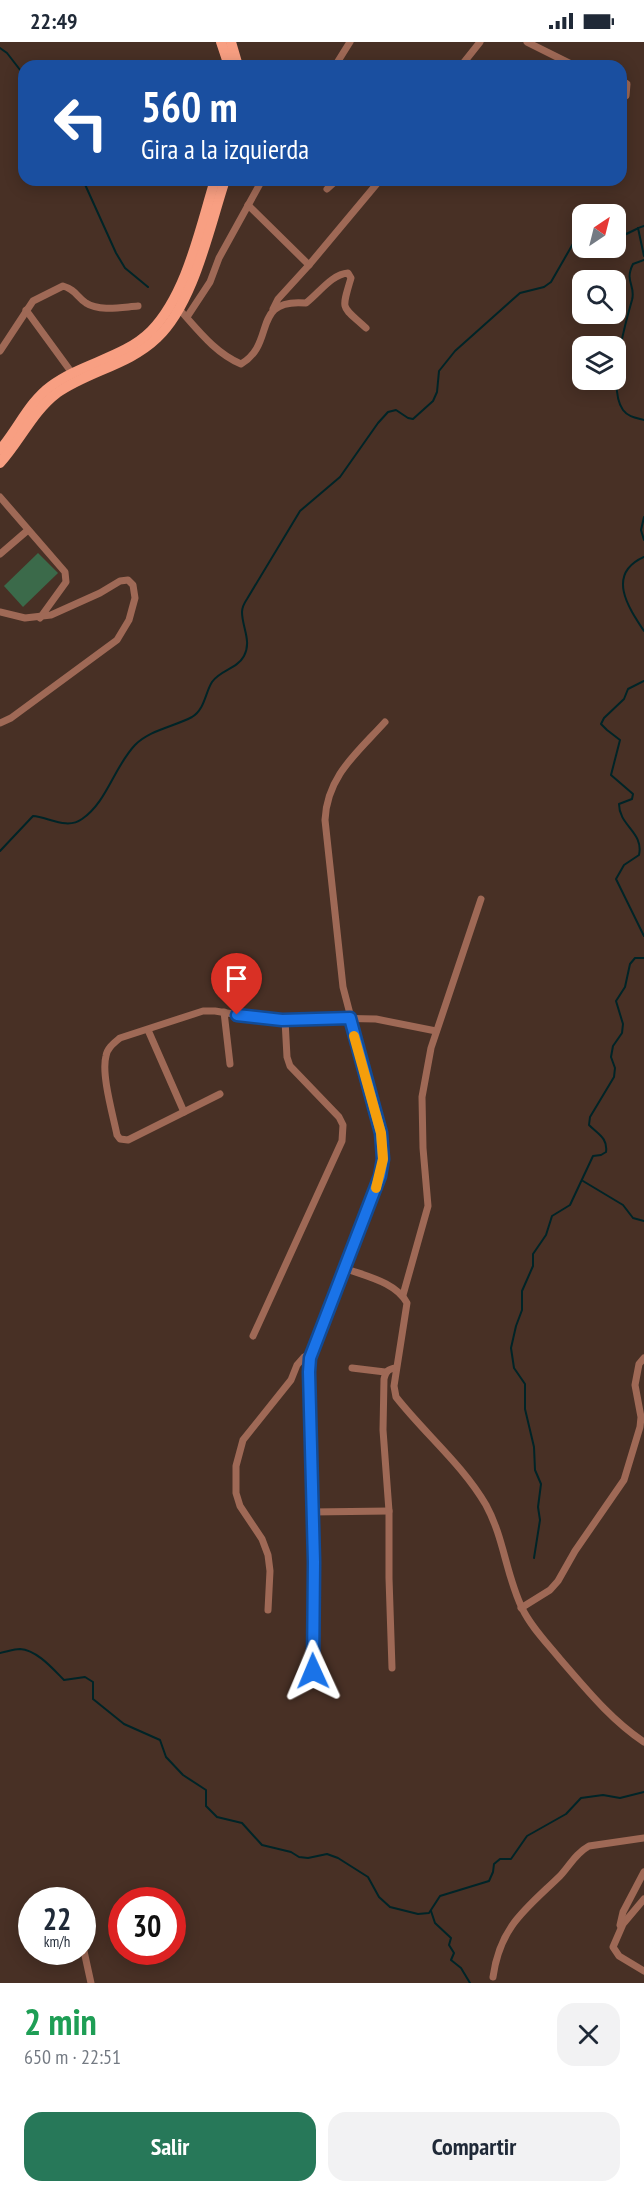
<!DOCTYPE html>
<html lang="es">
<head>
<meta charset="utf-8">
<style>
  :root { --surface:#fff; --page:#f2f2f3; --text:#1f2937; --muted:#747a83; --accent:#277859 }
  body { margin:0; font-family:"PT Sans Narrow",sans-serif; background:var(--page); color:var(--text); height:100vh; display:flex; flex-direction:column; font-size:22px; white-space:nowrap }
  * { box-sizing:border-box; margin:0 }
  p { font-size:20px; color:var(--muted) }
  .icon { flex:none; width:33px; height:33px; fill:none; stroke:currentColor; stroke-width:2; stroke-linecap:round; stroke-linejoin:round }
  .map { position:relative; height:1941px; overflow:hidden }
  .panel { display:flex; flex-direction:column; background:var(--surface); flex:1 }
  .panel>* { flex:none }
  .banner { position:absolute; left:18px; top:18px; width:609px; height:126px; border-radius:18px; box-shadow:0 3px 15px #0003; background:#1a4fa0; color:#fff; overflow:hidden }
  .needle { width:39px; rotate:35deg }
  .tools { position:absolute; left:572px; top:162px; display:grid; gap:12px }
  .tools a { display:grid; place-items:center; width:54px; height:54px; border-radius:12px; background:var(--surface); box-shadow:0 3px 15px #0003; font-size:30px }
  .speed { position:absolute; left:18px; top:1845px; display:flex; gap:12px; font-size:30px; font-weight:700; text-align:center }
  .speed>* { display:grid; place-content:center; width:78px; height:78px; border-radius:50%; background:var(--surface); box-shadow:0 3px 15px #0003; line-height:1 }
  .speed small { font-size:15px; font-weight:400 }
  .speed .limit { border:9px solid #d22; background:#fff; color:#111 }
  .pin { position:absolute; display:grid; place-items:center; width:51px; height:51px; color:#fff; margin:-62px -26px; border-radius:50% 50% 50% 0; rotate:-45deg; box-shadow:0 0 6px #0007 }
  .pin .icon { rotate:45deg }
  .me { position:absolute; width:66px; margin:-33px; rotate:359deg; stroke-linejoin:round; filter:drop-shadow(0 0 4px #0008) }
  .turn { display:flex; align-items:center; gap:21px; height:126px; padding:0 24px; font-size:27px }
  .turn .icon { width:78px; height:78px; stroke-width:2.5 }
  .turn b { display:block; font-size:42px; line-height:51px }
  .round { display:grid; place-items:center; flex:none; width:63px; height:63px; border-radius:18px; background:var(--page) }
  .headline { display:flex; align-items:center; justify-content:space-between; height:102px; padding:0 24px }
  h1 { font-size:36px; font-weight:700; line-height:45px; color:#1e9e55 }
  .primary-button { display:flex; gap:12px; margin-top:auto; padding:12px 24px }
  .primary-button a { flex:1; height:69px; border-radius:18px; background:var(--accent); color:#fff; font-size:24px; font-weight:700; line-height:69px; text-align:center }
  .primary-button a+a { background:var(--page); color:var(--text) }
  .status { display:flex; justify-content:space-between; align-items:center; height:42px; padding:0 30px; background:var(--surface); direction:ltr }
  .status svg { height:16px; fill:currentColor }
  .map>svg:first-child { display:block }
</style>
</head>
<body>
<div class="status"><b>22:49</b><svg viewBox="0 0 49 12"><path d="M0 12V9h3v3zM5 12V6h3v6zM10 12V3h3v9zM15 12V0h3v12zM26 1h20v11H26zM47 4h2v5h-2z"/></svg></div>
<div class="map">
<svg width="644" height="1941" viewBox="0 0 644 1941">
  <rect width="100%" height="100%" fill="#483025"/>
  <path fill="#3b6a4a" d="M38 511 58 531 23 565 4 544Z"/>
  <g fill="none" stroke-linecap="round" stroke-linejoin="round">
    <g stroke="#002427" stroke-width="2">
      <path d="M0 6 7 11 24 33"/>
      <path d="M83 138 116 211 125 226 148 245"/>
      <path d="M591 172 602 164 609 172"/>
      <path d="M638 186 644 214"/>
      <path d="M615 187 623 193C631 191 636 186 644 184"/>
      <path d="M644 218 633 222C624 240 636 243 632 258 625 282 607 346 623 368 628 375 637 376 644 378"/>
      <path d="M644 475 641 488 644 498"/>
      <path d="M644 515C606 532 628 565 644 589"/>
      <path d="M644 639 628 647 624 657 604 676 601 682 607 688 620 698 611 733 633 752 632 757 619 762C619 784 644 790 639 813L624 823 616 837 644 894"/>
      <path d="M0 809 33 774C48 775 67 788 82 777 107 760 114 725 135 703 150 688 173 685 192 675 205 667 205 651 212 640 220 628 237 627 244 614 252 599 242 585 242 570 242 566 245 560 247 557L300 469 340 435 378 381 388 370 396 368 408 376 413 377 433 359 437 350 439 329 455 309 520 251 544 245 551 240 582 186"/>
      <path d="M583 1139 623 1163 633 1176 644 1179"/>
      <path d="M534 1516 540 1478 538 1465 541 1442 535 1428 534 1405 525 1367V1342L514 1326 511 1306 516 1284 522 1268V1249L533 1224V1212L546 1193 552 1174 570 1163 593 1114 601 1113 606 1110C608 1096 598 1092 589 1083L590 1075 614 1035 615 1026 611 1015 613 1004 622 991 623 982 616 959 625 945 630 922 635 916H644"/>
      <path d="M0 1611C6 1610 14 1607 20 1607 37 1608 53 1627 64 1638L85 1635 93 1640V1657L124 1682 160 1698 166 1715 183 1733 206 1748V1764L217 1775 242 1781 262 1803 291 1810 299 1815 308 1816 327 1812 338 1816 368 1835 379 1855 390 1865 418 1872 429 1871 440 1854 489 1839 493 1830 494 1822 500 1817H511L527 1794 566 1772 581 1756 603 1753 620 1756 644 1750"/>
      <path d="M431 1869 435 1881 451 1896 449 1903 454 1911 451 1918 461 1926 470 1941"/>
    </g>
    <g stroke="#9f6956" stroke-width="7">
      <path d="M527 0 575 24"/>
      <path d="M335 24 350 0"/>
      <path d="M461 24 480 0"/>
      <path d="M621 38 627 42 626 54 621 55"/>
      <path d="M327 147 337 138"/>
      <path d="M248 163 309 223"/>
      <path d="M179 267C198 288 215 311 241 322 277 301 250 256 306 261 319 251 332 232 348 231L351 236C341 270 341 263 366 286"/>
      <path d="M273 267 278 257 309 223 380 138"/>
      <path d="M26 268 72 331"/>
      <path d="M187 275 210 240 219 216 262 138"/>
      <path d="M0 309 33 259 63 244C76 248 76 254 86 261 100 270 123 265 138 264"/>
      <path d="M0 455 65 530 66 540 40 576"/>
      <path d="M0 512 28 488"/>
      <path d="M0 570 25 576 51 573 100 551 120 539 128 538 133 543 135 556 129 578 117 598 11 676 0 681"/>
      <path d="M224 970 230 1022"/>
      <path d="M148 988 184 1070"/>
      <path d="M220 1052 128 1098 120 1097 117 1093C113 1073 101 1032 106 1014 107 1006 114 1001 120 996L203 969H215L263 977 325 976 376 977 436 989"/>
      <path d="M344 1226C365 1234 396 1240 407 1261L394 1344 396 1355C425 1392 462 1422 486 1463 504 1496 506 1533 522 1566 531 1585 547 1601 560 1617 586 1647 611 1678 644 1700"/>
      <path d="M403 1253 428 1164 423 1106 422 1055 431 1006 481 857"/>
      <path d="M253 1294 342 1099 343 1083 339 1075 290 1024 287 1015 285 978"/>
      <path d="M352 1326 385 1330"/>
      <path d="M312 1470 389 1469"/>
      <path d="M521 1566 550 1548 558 1539 575 1509 624 1438 640 1385 641 1375 635 1343 639 1322 644 1316"/>
      <path d="M268 1568 270 1529 268 1513 262 1497 240 1464 236 1451V1424L243 1398 291 1338 297 1323 304 1315 313 1310"/>
      <path d="M392 1626 389 1536V1469L383 1388 384 1337C386 1329 388 1327 396 1326"/>
      <path d="M313 1642V1520L309 1330 310 1316 380 1134 383 1117 381 1091 343 945 325 778C327 734 357 711 385 680"/>
      <path d="M644 1857 623 1882 613 1905 619 1914 644 1929"/>
      <path d="M620 1883 623 1870 644 1830"/>
      <path d="M82 1900 91 1941"/>
      <path d="M493 1935C500 1884 526 1867 560 1834 570 1823 576 1811 589 1804L644 1796"/>
    </g>
    <g stroke="#f89f82" stroke-width="10">
      <path d="M221 0 229 24"/>
      <path d="M231 0 238 24"/>
      <path d="M0 408C18 387 29 360 51 344 82 321 124 316 151 289 187 252 200 186 215 138"/>
      <path d="M0 421C20 399 33 369 57 351 88 329 129 323 157 296 194 261 209 186 225 138"/>
    </g>
  </g>
  <g fill="none" stroke-linecap="round" stroke-linejoin="round">
    <defs>
      <path id="route" d="M237 973 282 978 350 976 381 1091 383 1117 380 1134 310 1316 309 1330 314 1520 313 1629"/>
    </defs>
    <use href="#route" stroke="#114b97" stroke-width="15"/>
    <use href="#route" stroke="#1a73e8" stroke-width="10"/>
    <path stroke="#f59e0b" stroke-width="10" d="M354 994 381 1091 383 1117 376 1146"/>
  </g>
</svg>
<div class="tools">
<a><svg class="needle" viewBox="-14 -14 28 28"><path d="M0-13l5 13h-10z" fill="#e53935"/><path d="M0 13l5-13h-10z" fill="#747a83"/></svg></a>
<a><svg class="icon" aria-label="search" viewBox="0 0 24 24"><circle cx="10" cy="10" r="6"/><path d="M15 15l6 6"/></svg></a>
<a><svg class="icon" aria-label="layers" viewBox="0 0 24 24"><path d="M12 4l9 5-9 5-9-5zM3 14l9 5 9-5"/></svg></a>
</div>
<div class="speed"><div>22<small>km/h</small></div><div class="limit">30</div></div>
<div class="pin" style="left:237px;top:973px;background:#d93025"><svg class="icon" aria-label="arrive" viewBox="0 0 24 24"><path d="M6 21V4h12l-3 4 3 4H6"/></svg></div>
<svg class="me" style="left:313px;top:1629px" viewBox="-20 -20 40 40"><path d="M0-17L14 15 0 8-14 15z" fill="#1a73e8" stroke="#fff" stroke-width="4"/></svg>
<div class="banner">
<div class="turn"><svg class="icon" aria-label="left" viewBox="0 0 24 24"><path d="M17 20v-9H6M10 6l-5 5 5 5"/></svg><div><b>560 m</b>Gira a la izquierda</div></div>
</div>
</div>
<section class="panel">
<div class="headline"><div><h1>2 min</h1><p>650 m · 22:51</p></div><a class="round"><svg class="icon" aria-label="close" viewBox="0 0 24 24"><path d="M6 6l12 12M18 6L6 18"/></svg></a></div>
<div class="primary-button"><a>Salir</a><a>Compartir</a></div>
</section>
</body>
</html>
